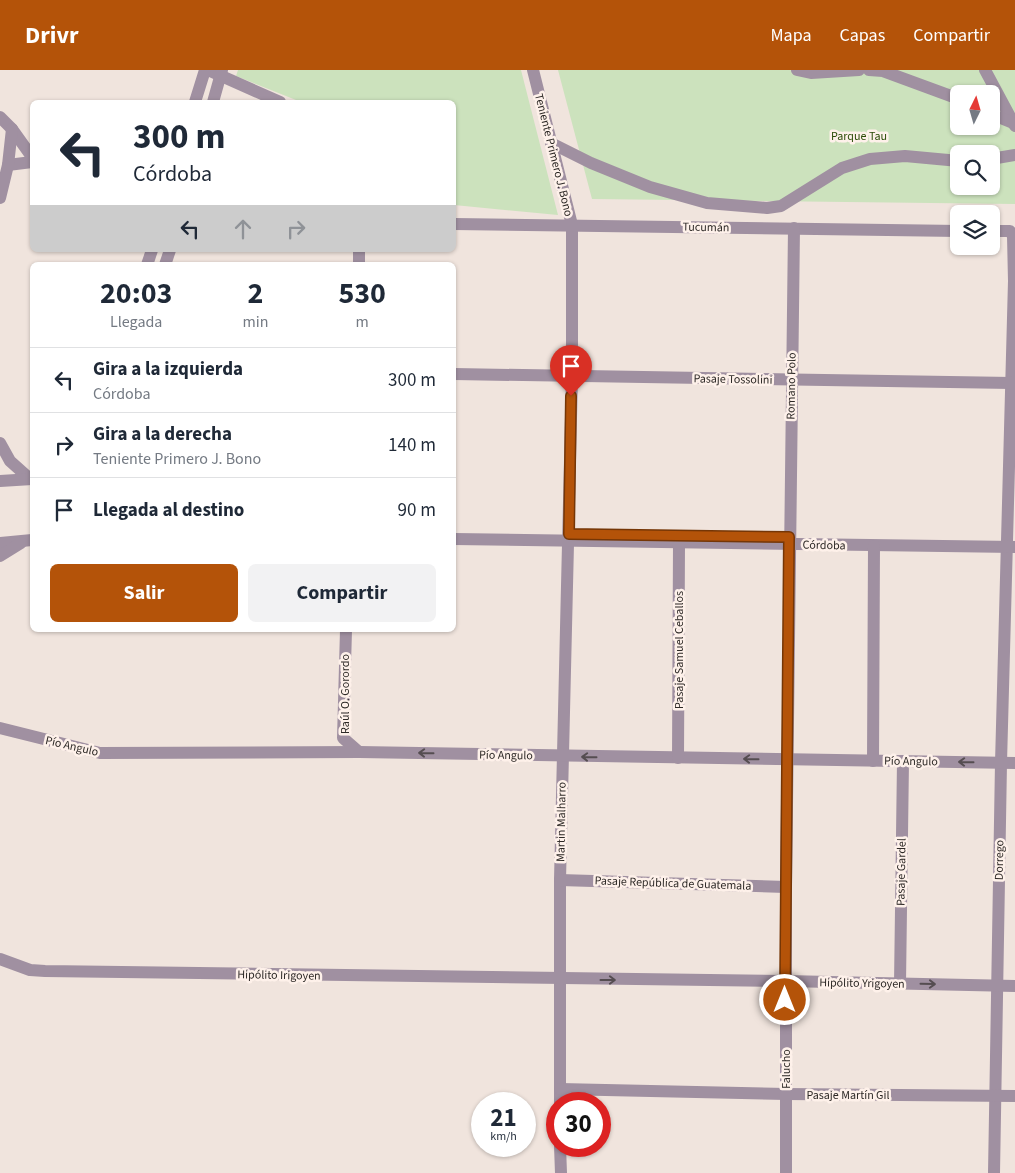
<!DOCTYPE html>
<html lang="es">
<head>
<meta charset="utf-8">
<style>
  :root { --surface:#fff; --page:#f2f2f3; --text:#1f2937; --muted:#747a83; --line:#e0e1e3; --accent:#b45309 }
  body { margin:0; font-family:"Source Sans 3",sans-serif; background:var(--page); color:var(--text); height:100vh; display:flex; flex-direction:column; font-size:19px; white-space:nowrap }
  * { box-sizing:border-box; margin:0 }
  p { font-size:16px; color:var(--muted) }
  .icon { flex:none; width:28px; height:28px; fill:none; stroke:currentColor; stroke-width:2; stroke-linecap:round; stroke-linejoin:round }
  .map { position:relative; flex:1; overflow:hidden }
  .panel { position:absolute; left:30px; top:192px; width:426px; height:370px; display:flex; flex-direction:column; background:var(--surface); border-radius:8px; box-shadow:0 1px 4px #0004 }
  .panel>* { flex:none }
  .banner { position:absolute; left:30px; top:30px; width:426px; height:152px; border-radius:8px; box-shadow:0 1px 4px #0004; background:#fff; color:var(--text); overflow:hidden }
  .needle { width:32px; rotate:5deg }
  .controls { position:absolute; left:950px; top:15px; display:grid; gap:10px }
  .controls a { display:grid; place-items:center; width:50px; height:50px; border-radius:8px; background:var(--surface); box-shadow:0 1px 4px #0004; font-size:25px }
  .speed { position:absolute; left:471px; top:1022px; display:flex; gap:10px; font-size:25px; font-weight:700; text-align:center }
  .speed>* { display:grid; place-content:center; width:65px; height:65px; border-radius:50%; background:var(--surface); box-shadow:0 1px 4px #0004; line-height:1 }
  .speed small { font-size:12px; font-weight:400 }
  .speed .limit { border:8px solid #d22; background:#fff; color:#111 }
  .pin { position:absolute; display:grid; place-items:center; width:42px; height:42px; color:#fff; margin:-51px -21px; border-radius:50% 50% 50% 0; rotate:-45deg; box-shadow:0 0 5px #0007 }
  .pin .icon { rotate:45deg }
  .me { position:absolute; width:55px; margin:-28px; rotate:0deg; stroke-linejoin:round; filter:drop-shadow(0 0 4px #0008) }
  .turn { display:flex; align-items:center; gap:18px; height:105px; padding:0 20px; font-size:22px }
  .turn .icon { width:65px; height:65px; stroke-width:2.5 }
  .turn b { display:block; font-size:35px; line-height:42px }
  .lanes { display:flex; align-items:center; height:48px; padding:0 20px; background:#0003; justify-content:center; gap:25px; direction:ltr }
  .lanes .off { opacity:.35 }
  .eta { display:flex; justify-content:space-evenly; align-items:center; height:85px; text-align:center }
  .eta b { font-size:30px; font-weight:700; line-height:35px }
  .button { display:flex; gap:10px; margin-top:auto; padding:10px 20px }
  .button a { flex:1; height:58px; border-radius:8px; background:var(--accent); color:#fff; font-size:20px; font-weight:700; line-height:58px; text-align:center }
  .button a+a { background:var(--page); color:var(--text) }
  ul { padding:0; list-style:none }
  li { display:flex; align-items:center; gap:15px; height:65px; padding:0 20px; border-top:1px solid var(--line) }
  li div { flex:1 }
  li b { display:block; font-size:19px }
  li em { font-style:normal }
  header { display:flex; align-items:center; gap:30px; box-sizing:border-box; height:70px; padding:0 25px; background:var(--accent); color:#fff }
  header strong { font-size:24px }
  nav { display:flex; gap:28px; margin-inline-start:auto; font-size:18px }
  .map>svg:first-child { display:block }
</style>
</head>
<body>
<header>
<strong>Drivr</strong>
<nav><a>Mapa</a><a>Capas</a><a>Compartir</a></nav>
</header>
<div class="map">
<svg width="1015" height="1103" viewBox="0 0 1015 1103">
  <rect width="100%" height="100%" fill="#f0e4dd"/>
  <g fill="#cce2bd" fill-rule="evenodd">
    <path d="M238 0H521L558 145 454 135V32H301L236 6Z"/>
    <path d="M558 0H1015V134L592 129ZM959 24H991V56H959ZM959 84H991V116H959Z"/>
  </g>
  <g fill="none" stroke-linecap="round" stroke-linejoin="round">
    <g stroke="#a090a1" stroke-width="12">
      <path d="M208 0 280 32"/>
      <path d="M533 0 572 155V306L560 810V1034"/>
      <path d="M797 0 811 3 859 0"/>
      <path d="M869 0 883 1 959 29"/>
      <path d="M985 0 1015 56"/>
      <path d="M195 32 205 0"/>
      <path d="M213 32 222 0"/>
      <path d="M991 44 1013 53"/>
      <path d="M0 47 12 59 32 87"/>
      <path d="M551 73 591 93 650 117 707 133 767 138 781 136 842 98 870 89 905 86 959 91"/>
      <path d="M991 89 1015 85"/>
      <path d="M8 95 32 92"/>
      <path d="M0 128 8 95 12 59"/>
      <path d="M454 154 959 161"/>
      <path d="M991 161H1010L1013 166 1014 211 1001 693 994 1103"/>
      <path d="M147 195 152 180"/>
      <path d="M165 195 170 180"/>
      <path d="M359 195V180"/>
      <path d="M454 304 1012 313"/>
      <path d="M0 373 10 391 29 408"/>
      <path d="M0 411 32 409"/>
      <path d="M454 469 1015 477"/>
      <path d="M0 473 32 470"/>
      <path d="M0 486 21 473"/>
      <path d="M346 560 343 668 359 682"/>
      <path d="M0 658 100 683 359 682 1015 693"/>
      <path d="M678 688 679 473"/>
      <path d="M873 691 874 476"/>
      <path d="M560 810 786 817"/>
      <path d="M0 889 30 900 45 901 785 911 1015 916"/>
      <path d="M900 914 903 691"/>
      <path d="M560 1019 786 1024 1015 1026"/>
      <path d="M560 1076 561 1103"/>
      <path d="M786 1103V817L794 158"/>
    </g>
  </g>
  <defs><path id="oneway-shaft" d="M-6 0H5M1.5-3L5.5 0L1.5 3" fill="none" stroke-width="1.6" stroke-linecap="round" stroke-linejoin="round" transform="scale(1.25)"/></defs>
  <g stroke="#554d51">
    <use href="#oneway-shaft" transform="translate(426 683) rotate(-179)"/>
    <use href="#oneway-shaft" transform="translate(589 687) rotate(-179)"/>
    <use href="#oneway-shaft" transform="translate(751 689) rotate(-179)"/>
    <use href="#oneway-shaft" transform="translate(966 692) rotate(-179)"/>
    <use href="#oneway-shaft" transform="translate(608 910)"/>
    <use href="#oneway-shaft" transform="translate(928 914) rotate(1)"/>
  </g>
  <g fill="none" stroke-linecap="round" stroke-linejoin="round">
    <defs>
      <path id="route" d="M571 326 569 464 789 467 785 930"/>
    </defs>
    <use href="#route" stroke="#753606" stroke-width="12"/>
    <use href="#route" stroke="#b45309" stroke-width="9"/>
  </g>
  <g text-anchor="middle" stroke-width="5" stroke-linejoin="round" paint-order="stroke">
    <g font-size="12" fill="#2b4c07" stroke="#fef1ea">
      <text x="859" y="70">Parque Tau</text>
    </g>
    <g font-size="12" fill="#2d2926" stroke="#fef1ea">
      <text transform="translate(554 85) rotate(76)" y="4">Teniente Primero J. Bono</text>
      <text transform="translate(706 157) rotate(1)" y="4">Tucumán</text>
      <text transform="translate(733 309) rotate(1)" y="4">Pasaje Tossolini</text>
      <text transform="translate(791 316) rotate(-89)" y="4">Romano Polo</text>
      <text transform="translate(824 475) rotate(1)" y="4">Córdoba</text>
      <text transform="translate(679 580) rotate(-90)" y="4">Pasaje Samuel Ceballos</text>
      <text transform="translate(345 624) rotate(-90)" y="4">Raúl O. Gorordo</text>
      <text transform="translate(72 676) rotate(13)" y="4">Pío Angulo</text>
      <text transform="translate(506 685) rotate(1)" y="4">Pío Angulo</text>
      <text transform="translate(911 691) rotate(1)" y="4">Pío Angulo</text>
      <text transform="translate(561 752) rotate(-89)" y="4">Martin Malharro</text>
      <text transform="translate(999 790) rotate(-89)" y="4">Dorrego</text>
      <text transform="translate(901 802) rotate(-89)" y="4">Pasaje Gardel</text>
      <text transform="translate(673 813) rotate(2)" y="4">Pasaje República de Guatemala</text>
      <text transform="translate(279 905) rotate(1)" y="4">Hipólito Irigoyen</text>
      <text transform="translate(862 913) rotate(1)" y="4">Hipólito Yrigoyen</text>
      <text transform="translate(786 999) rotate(-90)" y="4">Falucho</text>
      <text x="848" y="1029">Pasaje Martín Gil</text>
    </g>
  </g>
</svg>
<div class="controls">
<a><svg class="needle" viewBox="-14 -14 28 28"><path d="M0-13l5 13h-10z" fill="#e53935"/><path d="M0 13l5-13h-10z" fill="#747a83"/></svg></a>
<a><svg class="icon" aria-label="search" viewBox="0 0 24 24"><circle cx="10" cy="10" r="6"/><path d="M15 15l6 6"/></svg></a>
<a><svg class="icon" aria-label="layers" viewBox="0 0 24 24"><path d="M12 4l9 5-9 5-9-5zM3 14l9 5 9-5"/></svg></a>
</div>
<div class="speed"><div>21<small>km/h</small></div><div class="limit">30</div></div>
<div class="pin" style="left:571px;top:326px;background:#d93025"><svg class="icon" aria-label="arrive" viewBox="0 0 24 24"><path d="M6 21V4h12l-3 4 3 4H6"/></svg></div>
<svg class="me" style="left:785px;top:930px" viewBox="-20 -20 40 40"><circle r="17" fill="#b45309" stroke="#fff" stroke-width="3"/><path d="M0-11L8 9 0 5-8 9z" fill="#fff"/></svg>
<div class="banner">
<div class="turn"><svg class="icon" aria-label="left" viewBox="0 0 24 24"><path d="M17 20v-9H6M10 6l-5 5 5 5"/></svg><div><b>300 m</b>Córdoba</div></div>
<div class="lanes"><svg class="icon" aria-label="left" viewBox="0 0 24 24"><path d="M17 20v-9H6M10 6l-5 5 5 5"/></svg><svg class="icon off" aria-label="ahead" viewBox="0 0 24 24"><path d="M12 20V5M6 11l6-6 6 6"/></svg><svg class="icon off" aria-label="right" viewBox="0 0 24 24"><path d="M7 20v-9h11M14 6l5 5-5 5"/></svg></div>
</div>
<section class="panel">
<div class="eta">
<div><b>20:03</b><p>Llegada</p></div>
<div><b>2</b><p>min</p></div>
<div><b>530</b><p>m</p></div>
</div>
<ul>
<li><svg class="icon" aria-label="left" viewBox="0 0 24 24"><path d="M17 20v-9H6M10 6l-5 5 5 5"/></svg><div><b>Gira a la izquierda</b><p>Córdoba</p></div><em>300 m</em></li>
<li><svg class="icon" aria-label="right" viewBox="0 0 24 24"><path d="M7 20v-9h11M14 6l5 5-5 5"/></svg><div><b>Gira a la derecha</b><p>Teniente Primero J. Bono</p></div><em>140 m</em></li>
<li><svg class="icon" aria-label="arrive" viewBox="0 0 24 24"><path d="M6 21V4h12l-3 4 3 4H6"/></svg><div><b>Llegada al destino</b></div><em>90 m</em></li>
</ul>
<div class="button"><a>Salir</a><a>Compartir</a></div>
</section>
</div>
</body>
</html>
